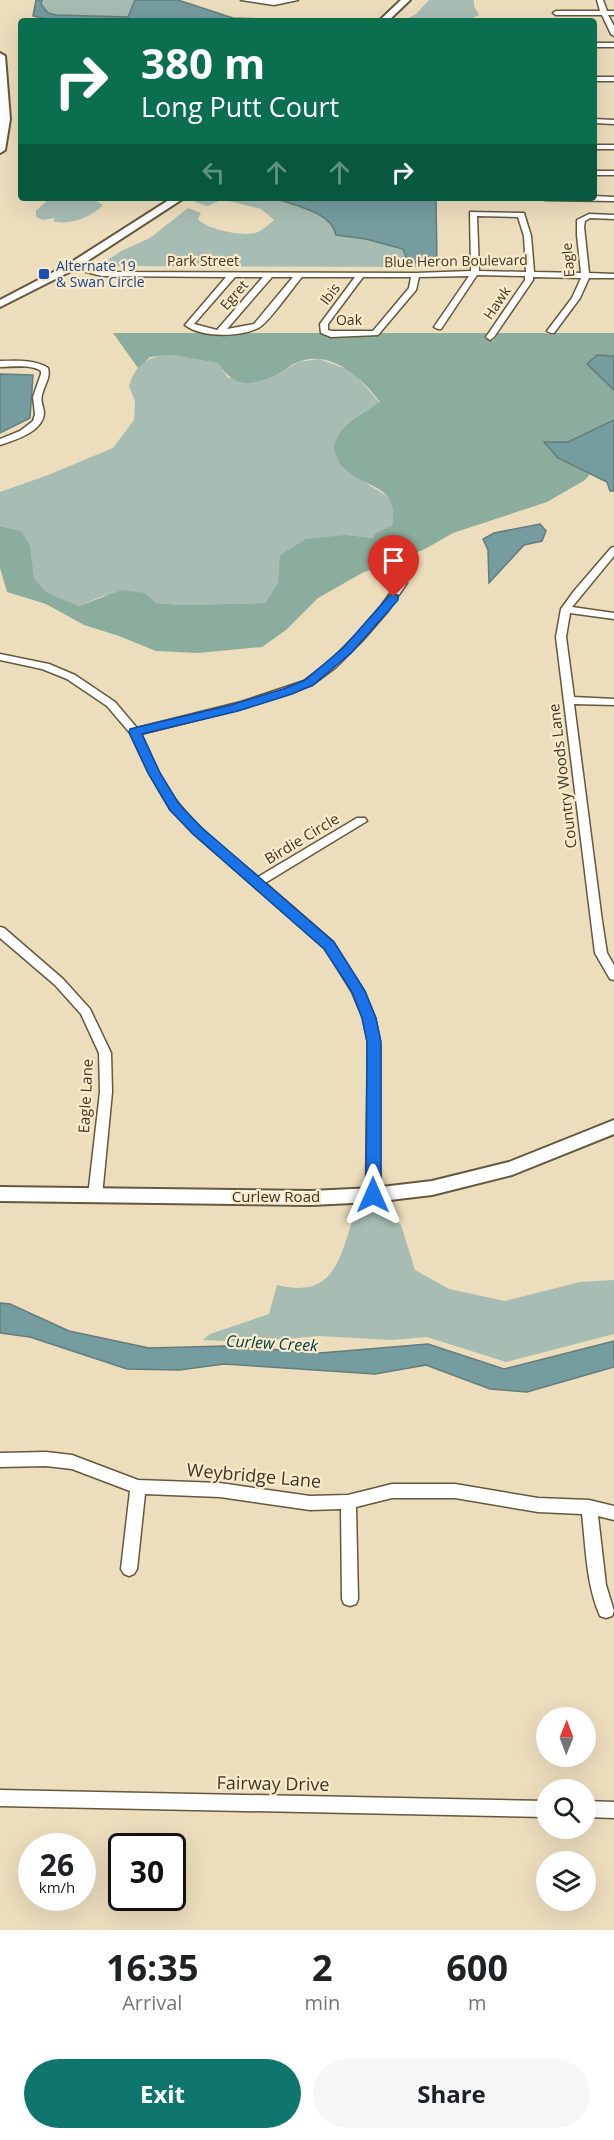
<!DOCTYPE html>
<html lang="en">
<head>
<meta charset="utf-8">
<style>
  :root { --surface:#fff; --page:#f6f6f6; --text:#202124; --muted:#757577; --accent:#0f766e }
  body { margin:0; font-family:"Open Sans",sans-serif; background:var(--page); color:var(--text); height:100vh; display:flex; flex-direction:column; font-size:22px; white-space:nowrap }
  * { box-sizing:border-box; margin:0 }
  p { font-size:20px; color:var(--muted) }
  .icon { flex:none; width:33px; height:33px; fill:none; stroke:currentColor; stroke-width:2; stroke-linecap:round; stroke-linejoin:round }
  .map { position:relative; height:1930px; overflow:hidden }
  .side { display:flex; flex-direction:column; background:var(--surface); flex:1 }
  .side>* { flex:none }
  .top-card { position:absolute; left:18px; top:18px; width:579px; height:183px; border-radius:6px; box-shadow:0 6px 24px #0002; background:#0b6e4f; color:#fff; overflow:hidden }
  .needle { width:39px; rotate:1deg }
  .tools { position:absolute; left:536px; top:1707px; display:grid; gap:12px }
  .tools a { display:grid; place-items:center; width:60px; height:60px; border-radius:50%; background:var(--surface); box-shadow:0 6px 24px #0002; font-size:30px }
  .speed { position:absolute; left:18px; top:1833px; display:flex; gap:12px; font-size:30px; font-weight:700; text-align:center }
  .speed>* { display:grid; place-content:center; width:78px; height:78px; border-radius:50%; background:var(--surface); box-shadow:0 6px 24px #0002; line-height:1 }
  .speed small { font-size:15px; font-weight:400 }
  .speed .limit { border:3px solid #111; border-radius:9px; background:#fff; color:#111 }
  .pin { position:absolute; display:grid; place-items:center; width:51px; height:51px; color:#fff; margin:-62px -26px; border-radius:50% 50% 50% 0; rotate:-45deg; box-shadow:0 0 6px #0007 }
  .pin .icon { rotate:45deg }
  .me { position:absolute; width:66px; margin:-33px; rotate:0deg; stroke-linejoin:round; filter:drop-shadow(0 0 4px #0008) }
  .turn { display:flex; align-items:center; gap:21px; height:126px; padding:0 24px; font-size:27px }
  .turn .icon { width:78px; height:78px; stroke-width:2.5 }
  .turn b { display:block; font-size:42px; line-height:51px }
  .lanes { display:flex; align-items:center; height:57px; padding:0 24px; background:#0003; justify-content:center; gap:30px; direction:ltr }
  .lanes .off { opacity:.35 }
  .eta { display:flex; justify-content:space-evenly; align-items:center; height:102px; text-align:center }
  .eta b { font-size:36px; font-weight:700; line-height:42px }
  .button { display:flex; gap:12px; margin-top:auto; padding:12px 24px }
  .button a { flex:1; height:69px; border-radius:36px; background:var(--accent); color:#fff; font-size:24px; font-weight:700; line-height:69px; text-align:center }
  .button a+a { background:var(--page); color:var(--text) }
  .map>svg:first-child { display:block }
</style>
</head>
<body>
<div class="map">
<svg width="614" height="1930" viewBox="0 0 614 1930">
  <rect width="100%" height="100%" fill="#ecddbd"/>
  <g fill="#a7bcb2">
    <path d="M42 0H135L129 17 56 15 48 13 41 4Z"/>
    <path d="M429 0H474V6L479 15 466 21H403L416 14Z"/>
    <path d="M50 198H91L103 205C92 217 69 226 53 221L55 218 43 220 36 217V211Z"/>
    <path d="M200 198C222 198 254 194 275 198 293 202 332 216 336 235L366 239 403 249 405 258 437 262 440 267 106 266 105 262 121 251 150 238 188 208 201 213 198 219C205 229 246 238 258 232 264 229 269 224 274 220L261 209 233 202 221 200 208 206 195 202Z"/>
    <path d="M171 355 218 363 228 378 279 374 298 362 319 359 352 371 380 403C358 415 341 422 333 448 342 458 351 471 362 480 382 496 398 493 392 525L374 534V538L347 535 278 583 265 603 183 605 156 603 145 593 103 596 79 606 46 592 34 578 21 531 0 526V492L48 475 113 448 134 420 135 401 129 386C137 362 147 357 171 355Z"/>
    <path d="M380 1204 401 1225 415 1270 449 1289 505 1301 580 1282 614 1280V1334L506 1362 427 1337 391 1340 319 1336 251 1342 203 1340 210 1334 269 1314 277 1285C337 1300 340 1255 356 1210Z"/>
  </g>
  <path fill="#8bad9d" d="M113 333H197L220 336 238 333H319L331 336H377L380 333H488L484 338 493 341 498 333H545L553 335 555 333H614V356L597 355 587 364 614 390V420L568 442H545L558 458 590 474 585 480 547 502 453 533 425 549 362 573 318 598 286 630 262 647 198 653 156 651 119 636 84 625 46 604 7 592 0 568V526L21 531 30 546 34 578 46 592 79 606 122 590 145 593 156 603 183 605 265 603 278 583 280 555 306 539 347 535 374 538V534L392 525C400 482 362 490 341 465 338 461 336 453 333 448 341 421 358 417 380 402 362 378 331 349 298 362 291 364 285 371 278 374 251 386 235 389 218 363L171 355 150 357 138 368Z"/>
  <g fill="#759c9f" stroke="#647d7c" stroke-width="1.5">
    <path d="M36 0H42L41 4 48 13 56 15 128 17 135 0H178L233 18 322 21H56L33 16Z"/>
    <path d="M274 198H436L437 262 408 263 403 249 366 239 336 235C332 212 293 205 274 198Z"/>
    <path d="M597 355 614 356V390L587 364Z"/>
    <path d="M0 374 33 375 30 418 0 433Z"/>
    <path d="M614 420V491H610L607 482 558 458 544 442H568Z"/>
    <path d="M540 524 546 531 542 541 524 545 489 583 488 550 483 539 494 533Z"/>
    <path d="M0 1303 10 1304 69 1331 149 1348 226 1346 320 1353 428 1344 504 1369 614 1341V1367L527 1392 490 1389 426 1365 375 1374 224 1364 179 1370 127 1369 30 1337 0 1333Z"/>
  </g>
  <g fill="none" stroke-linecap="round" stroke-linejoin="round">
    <defs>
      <g id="street">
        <path d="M241 0H298L274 5Z"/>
        <path d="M597 0H603L607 11H614V15H608L614 26V36L611 34 602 15H556L553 13 556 11H600Z"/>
        <rect x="594" y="43" width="20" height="4"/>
        <rect x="594" y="77" width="20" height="4"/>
        <path d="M594 119 614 120V124L594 123Z"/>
        <rect x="594" y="145" width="20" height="4"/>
        <rect x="594" y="171" width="20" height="4"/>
        <path d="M594 196 614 197V201L545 200 541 198H594Z"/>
        <path d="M470 212 524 213 531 236 534 272 581 273 577 235V220L589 214 614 215V219L590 218 585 221 584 227 589 273 614 274V278H589L580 298 554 333H551L547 331 572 298 581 278 533 277V280L494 337 490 340 486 337 525 280V276L477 275 441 329H438L434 327 469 276 419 277 416 290 378 335 331 337 321 333 320 324 355 277H302C293 287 268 324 258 328 240 337 202 338 185 325L226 277 102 276 67 267 71 265 102 272 416 273 471 271ZM477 216 518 217 524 236 526 272 479 271ZM235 277H263L217 330 194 324ZM272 277H293L254 324 227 329ZM363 277H411L409 288 373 331H332L328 330V324Z"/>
        <path d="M0 361C16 361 34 359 48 368 51 378 44 385 42 395 40 402 44 407 44 413 43 432 15 440 0 445V439L20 431 33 421 35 414 33 397 41 374V371C30 364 13 367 0 367Z"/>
        <path d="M614 547V556L572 607 614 613V619L570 613 566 637 574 697 614 699V705L574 704 602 921 607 953 614 965V980L610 979 595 953 556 637 561 609 574 591 611 548Z"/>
        <path d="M402 580 407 583 388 611 363 640 336 667 312 685 248 707 141 734C152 757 162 784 179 804 201 832 231 854 258 877L357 818H365L367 821 265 883 333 942 364 991 375 1018 380 1042V1195L378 1199 373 1200 368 1199 366 1195 368 1042 363 1018 352 992 325 948 193 833 170 809 149 773 130 733 107 706 67 679 42 669 0 660V654L49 664 75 675 115 702 137 728 241 702 304 681 329 662 356 635 381 606 399 581Z"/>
        <path d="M0 927 4 928 63 979 90 1009 111 1053 112 1092 102 1196 100 1200 95 1201 90 1200 88 1196 100 1092 99 1053 81 1014 55 985 0 938Z"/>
        <path d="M46 1452 72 1455 138 1480 220 1483 310 1496 348 1495 392 1484H455L538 1498 589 1500 614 1506V1520L598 1516 606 1585 614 1611 612 1616 606 1618 600 1616C586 1584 586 1548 582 1514L538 1512 455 1498H392L356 1507 358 1599 356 1604 350 1606 344 1604 342 1599 341 1509 310 1510 220 1497 145 1494 137 1569 134 1574 129 1576 124 1574 121 1569 130 1491 72 1469 46 1466 0 1467V1453Z"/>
        <path d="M0 1790 546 1801V1817L0 1806Z"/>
        <path d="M585 1801 614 1802V1818L585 1817Z"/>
      </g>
      <g id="secondary">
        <path d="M401 0H410L388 21H379Z"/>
        <path d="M0 53 5 56 10 119 5 150 0 153Z"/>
        <path d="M172 198H184L75 269 0 307V300L67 265Z"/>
        <path d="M614 1120V1134L512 1175 432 1195 373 1202 311 1205 0 1201V1187L311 1191 373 1188 432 1181 509 1162Z"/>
      </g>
    </defs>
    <use href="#street" stroke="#65583c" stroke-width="3"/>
    <use href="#secondary" stroke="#65583c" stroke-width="4"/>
    <use href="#street" fill="#fff" fill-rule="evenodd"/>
    <use href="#secondary" fill="#fff" fill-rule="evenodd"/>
  </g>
  <path fill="#1a73e8" stroke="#114b97" stroke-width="1.5" d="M394 594 398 595V600L351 653 313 685 292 694 238 711 142 734 160 773 179 804 201 827 334 942 365 991 376 1018 381 1042V1195L379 1200H368L366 1195 367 1042 362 1018 352 992 324 949 192 833 170 810 148 773 129 732 130 729 231 705 283 689 305 680 343 648 390 595Z"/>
  <rect fill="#1a4fb4" stroke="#f9eaca" stroke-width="2" x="38" y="268" width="12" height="12" rx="3"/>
  <g text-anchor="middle" stroke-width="4.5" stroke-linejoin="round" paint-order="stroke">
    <g font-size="14" fill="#3c3629" stroke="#f9eaca">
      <text transform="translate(568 260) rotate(-95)" y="5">Eagle</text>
      <text x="203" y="266">Park Street</text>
      <text transform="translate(456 261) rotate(-1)" y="5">Blue Heron Boulevard</text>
      <text transform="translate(330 294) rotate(-53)" y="5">Ibis</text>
      <text transform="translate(234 295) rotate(-49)" y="5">Egret</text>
      <text transform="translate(497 303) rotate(-56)" y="5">Hawk</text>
      <text x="349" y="325">Oak</text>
    </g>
    <g font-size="14" fill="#164399" stroke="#f9eaca" text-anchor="start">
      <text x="56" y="271">Alternate 19<tspan x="56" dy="16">&amp; Swan Circle</tspan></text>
    </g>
    <g font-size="15" fill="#3c3629" stroke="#f9eaca">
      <text transform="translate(563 776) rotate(-97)" y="5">Country Woods Lane</text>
      <text transform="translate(302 839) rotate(-31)" y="5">Birdie Circle</text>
      <text transform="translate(86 1096) rotate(-87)" y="5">Eagle Lane</text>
      <text x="276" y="1202">Curlew Road</text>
    </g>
    <g font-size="16" font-style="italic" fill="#004145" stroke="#f9eaca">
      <text transform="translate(272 1343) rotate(3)" y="6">Curlew Creek</text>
    </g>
    <g font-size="18" fill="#3c3629" stroke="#f9eaca">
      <text transform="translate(254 1476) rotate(5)" y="6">Weybridge Lane</text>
      <text transform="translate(273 1784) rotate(1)" y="6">Fairway Drive</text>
    </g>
  </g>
</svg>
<div class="tools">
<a><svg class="needle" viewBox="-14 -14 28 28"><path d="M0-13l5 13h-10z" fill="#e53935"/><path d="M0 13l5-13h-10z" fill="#757577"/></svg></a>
<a><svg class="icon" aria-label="search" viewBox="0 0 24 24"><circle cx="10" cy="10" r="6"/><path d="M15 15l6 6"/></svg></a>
<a><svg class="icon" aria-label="layers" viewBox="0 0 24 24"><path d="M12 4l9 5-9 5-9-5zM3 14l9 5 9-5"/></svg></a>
</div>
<div class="speed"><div>26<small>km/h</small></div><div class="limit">30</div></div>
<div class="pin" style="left:394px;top:597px;background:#d93025"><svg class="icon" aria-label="arrive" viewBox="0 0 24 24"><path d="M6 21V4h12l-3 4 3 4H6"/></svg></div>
<svg class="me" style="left:373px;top:1195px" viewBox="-20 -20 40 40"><path d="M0-17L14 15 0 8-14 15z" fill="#1a73e8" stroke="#fff" stroke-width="4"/></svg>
<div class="top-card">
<div class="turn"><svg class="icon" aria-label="right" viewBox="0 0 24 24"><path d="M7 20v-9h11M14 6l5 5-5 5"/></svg><div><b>380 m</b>Long Putt Court</div></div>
<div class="lanes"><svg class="icon off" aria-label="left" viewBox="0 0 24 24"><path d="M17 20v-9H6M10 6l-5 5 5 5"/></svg><svg class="icon off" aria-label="ahead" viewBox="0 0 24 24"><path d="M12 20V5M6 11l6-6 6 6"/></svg><svg class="icon off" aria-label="ahead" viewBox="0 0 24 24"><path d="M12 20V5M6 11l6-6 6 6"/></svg><svg class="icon" aria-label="right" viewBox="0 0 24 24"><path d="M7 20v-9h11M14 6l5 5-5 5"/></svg></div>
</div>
</div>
<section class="side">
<div class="eta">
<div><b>16:35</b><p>Arrival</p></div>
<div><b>2</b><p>min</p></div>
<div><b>600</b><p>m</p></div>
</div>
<div class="button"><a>Exit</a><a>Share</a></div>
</section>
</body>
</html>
